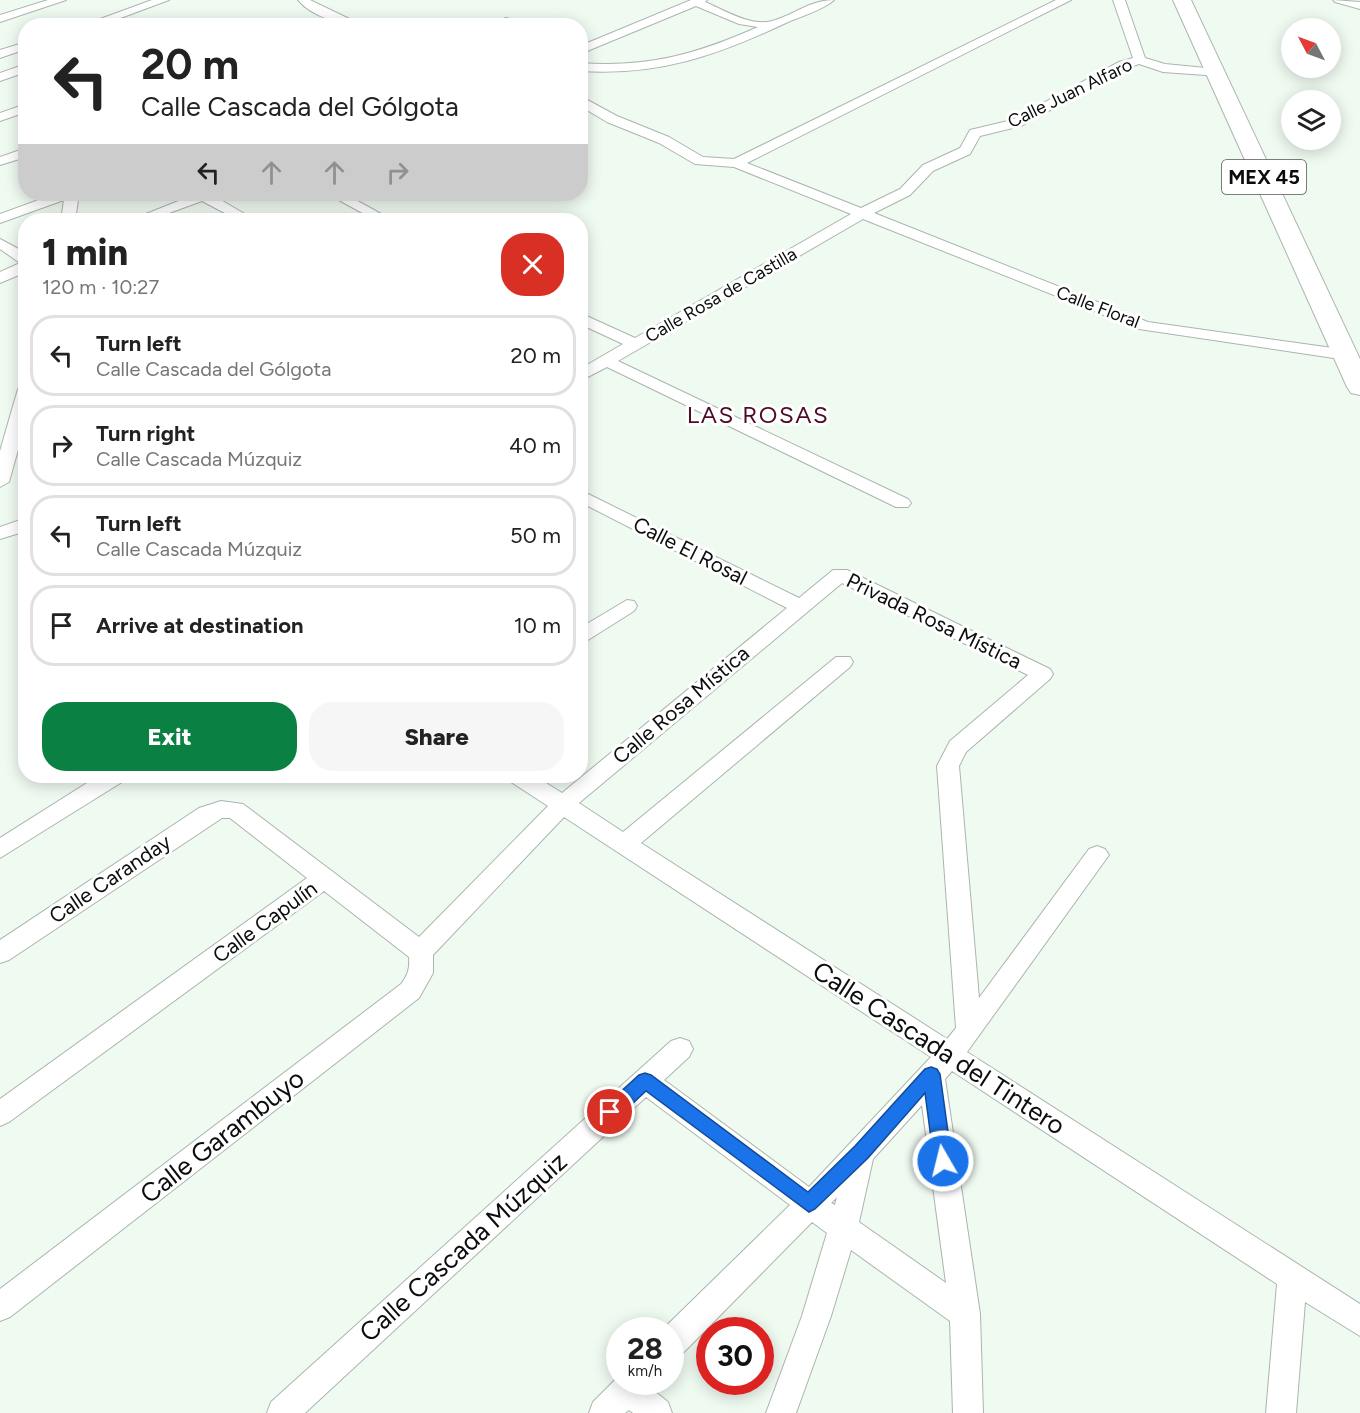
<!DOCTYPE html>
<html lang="en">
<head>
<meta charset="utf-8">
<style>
  :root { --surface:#fff; --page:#f6f6f6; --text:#222; --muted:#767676; --line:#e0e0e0; --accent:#0b8043 }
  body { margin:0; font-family:Figtree,sans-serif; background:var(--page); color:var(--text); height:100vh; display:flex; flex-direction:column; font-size:22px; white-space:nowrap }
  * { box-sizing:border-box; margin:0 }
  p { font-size:20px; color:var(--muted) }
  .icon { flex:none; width:33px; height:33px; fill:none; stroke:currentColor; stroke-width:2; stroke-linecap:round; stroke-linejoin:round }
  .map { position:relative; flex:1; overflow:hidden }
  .details { position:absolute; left:18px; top:213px; width:570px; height:570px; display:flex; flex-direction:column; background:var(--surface); border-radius:24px; box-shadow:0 3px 15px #0003 }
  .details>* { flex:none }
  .guide { position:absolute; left:18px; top:18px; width:570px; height:183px; border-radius:24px; box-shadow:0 3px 15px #0003; background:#fff; color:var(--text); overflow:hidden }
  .needle { width:39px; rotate:311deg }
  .controls { position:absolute; left:1281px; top:18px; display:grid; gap:12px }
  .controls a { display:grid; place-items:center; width:60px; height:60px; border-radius:50%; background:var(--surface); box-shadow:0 3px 15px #0003; font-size:30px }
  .speed { position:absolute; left:606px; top:1317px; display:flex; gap:12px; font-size:30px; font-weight:700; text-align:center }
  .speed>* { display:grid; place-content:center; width:78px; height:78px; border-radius:50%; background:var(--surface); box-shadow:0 3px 15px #0003; line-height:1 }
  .speed small { font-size:15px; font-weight:400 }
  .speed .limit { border:9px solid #d22; background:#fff; color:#111 }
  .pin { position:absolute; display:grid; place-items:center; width:51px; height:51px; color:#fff; margin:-26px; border:3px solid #fff; border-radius:50%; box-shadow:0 2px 6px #0007 }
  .me { position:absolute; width:66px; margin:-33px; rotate:352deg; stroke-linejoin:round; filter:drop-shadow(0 0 4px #0008) }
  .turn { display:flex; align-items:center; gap:21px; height:126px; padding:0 24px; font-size:27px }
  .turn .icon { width:78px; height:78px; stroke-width:2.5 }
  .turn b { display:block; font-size:42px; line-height:51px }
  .lanes { display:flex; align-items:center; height:57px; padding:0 24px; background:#0003; justify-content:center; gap:30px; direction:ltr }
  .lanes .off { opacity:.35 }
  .round { display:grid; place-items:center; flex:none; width:63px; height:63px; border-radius:24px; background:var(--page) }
  .overview { display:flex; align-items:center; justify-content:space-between; height:102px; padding:0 24px }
  h1 { font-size:36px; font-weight:800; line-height:45px }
  .button { display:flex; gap:12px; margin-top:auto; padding:12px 24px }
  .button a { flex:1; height:69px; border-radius:24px; background:var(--accent); color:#fff; font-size:24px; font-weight:800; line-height:69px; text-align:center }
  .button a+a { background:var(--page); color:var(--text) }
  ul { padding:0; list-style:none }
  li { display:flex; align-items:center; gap:18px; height:81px; margin:0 12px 9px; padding:0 12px; border:3px solid var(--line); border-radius:24px }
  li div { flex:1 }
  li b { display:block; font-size:22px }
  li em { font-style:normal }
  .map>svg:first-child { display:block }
</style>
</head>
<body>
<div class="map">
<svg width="1360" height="1413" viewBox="0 0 1360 1413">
  <rect width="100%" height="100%" fill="#effaf1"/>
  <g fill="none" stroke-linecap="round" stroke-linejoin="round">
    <defs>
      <g id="street">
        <path d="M48 0H66L0 22V15Z"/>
        <path d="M152 0H169L99 26H81Z"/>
        <path d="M298 0H310L364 26C344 26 312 17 298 0Z"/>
        <path d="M691 0H707L705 2C724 10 751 27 772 21 794 15 810 0 834 0 823 10 802 16 788 22 718 55 660 76 580 71V63C648 68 697 54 758 27L739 24 696 6 580 54V46Z"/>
        <path d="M1056 0H1071L747 163 861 208 900 189 923 165 960 148 970 130 1012 120 1119 62 1133 58 1113 0H1125L1145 58 1165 64 1216 69 1222 73 1220 76 1163 72 1139 64 1127 68 1021 126 980 136 970 154 933 171 910 195 874 213 1148 322 1347 350 1355 355 1353 358 1347 360 1139 329 863 219 618 361 908 499 911 503 908 507H896L607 367 580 381V369L623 344 580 324V313L635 338 851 214 734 167 695 164 659 143 607 122 580 106V96L617 116 669 137 703 157 734 159Z"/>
        <path d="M1333 0 1360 2V9L1335 2Z"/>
        <path d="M506 18 510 19V23L490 26Z"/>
        <path d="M26 42V49L0 58V50Z"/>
        <path d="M26 64V72L0 81V73Z"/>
        <path d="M26 104V112L0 121V113Z"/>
        <path d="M26 148V157L0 165V157Z"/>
        <path d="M55 194H79L75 220H61L64 200 0 223V214Z"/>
        <path d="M196 194H215L214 196 255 220H238L202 201 150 220H131Z"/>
        <path d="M328 194H345L392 220H375Z"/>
        <path d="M0 239 26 253V272L0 283V272L20 263 0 249Z"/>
        <path d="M26 384V421L9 482 0 487V451L18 389Z"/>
        <path d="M580 490 799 598 833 570H847L1050 669 1053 674 1050 679 966 752 959 766 979 998 1089 849 1097 846 1105 849 1109 855 967 1052 1360 1304V1336L1305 1302 1296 1413H1266L1277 1284 952 1071 945 1079 980 1314 983 1413H953L950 1321 851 1250 831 1316 796 1413H766L802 1316 827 1233 812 1222 681 1355 670 1359V1330H662L790 1205 646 1097 305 1413H267L271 1402 671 1041 680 1038 689 1041 693 1049 689 1057 664 1080 809 1187 931 1057 564 817 433 955V973L419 998 10 1317 0 1321V1289L401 984C408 975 410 968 409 957L324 891 9 1122 0 1126V1099L307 878 230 818H222L9 960 0 963V940L199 808 221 801 243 804 419 937 548 806 511 782 508 776H535L562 793 787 608 580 502ZM842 583 1028 675 950 741 937 766 956 1028 947 1039 641 843 850 667 853 662 850 657H836L623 832 579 803ZM922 1105 946 1283 859 1222 873 1159ZM837 1197 835 1205 831 1203Z"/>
        <path d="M26 518V531L0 539V527Z"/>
        <path d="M627 600 634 601 637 606 634 611 580 645V628Z"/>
        <path d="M98 776H125L122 782 0 858V838Z"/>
        <path d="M620 1375V1382H649L648 1386 668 1402 672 1413H633L629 1410 625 1413H589L593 1402Z"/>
      </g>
      <path id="highway" d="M1173 0H1191L1360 359V395L1351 393 1347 387Z"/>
    </defs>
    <use href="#street" stroke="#abb5ad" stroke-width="2"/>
    <use href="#highway" stroke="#abb5ad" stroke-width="2"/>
    <use href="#street" fill="#fff" fill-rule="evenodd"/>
    <use href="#highway" fill="#fff" fill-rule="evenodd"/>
  </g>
  <path fill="#1a73e8" stroke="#114b97" stroke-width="1.5" d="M931 1067 937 1069 940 1074 952 1161 950 1167 943 1169 937 1167 934 1161 925 1093 868 1158 815 1209 809 1212 646 1091 617 1118 610 1120 604 1118 602 1112 604 1107 639 1075 645 1073 651 1075 808 1192 855 1146 925 1069Z"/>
  <g text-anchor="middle" stroke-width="6" stroke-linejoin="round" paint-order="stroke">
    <g font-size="18" fill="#0a0d0b" stroke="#fff">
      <text transform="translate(1070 93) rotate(-26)" y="6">Calle Juan Alfaro</text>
      <text transform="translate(721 295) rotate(-30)" y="6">Calle Rosa de Castilla</text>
      <text transform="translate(1098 307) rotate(21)" y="6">Calle Floral</text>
    </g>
    <rect fill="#fff" stroke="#545654" stroke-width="1.5" x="1222" y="160" width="84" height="34" rx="4.5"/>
    <g font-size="20" font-weight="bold" fill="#0a0d0b">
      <text x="1264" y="184">MEX 45</text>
    </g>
    <g font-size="21" fill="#0a0d0b" stroke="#fff">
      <text transform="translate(690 551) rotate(27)" y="7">Calle El Rosal</text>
      <text transform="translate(934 621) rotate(26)" y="7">Privada Rosa Mística</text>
      <text transform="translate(681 705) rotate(-40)" y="7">Calle Rosa Mística</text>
      <text transform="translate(110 879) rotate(-34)" y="7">Calle Caranday</text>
      <text transform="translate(265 922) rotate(-36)" y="7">Calle Capulín</text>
    </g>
    <g font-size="24" letter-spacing="1.5" fill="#4e0b28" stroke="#fff">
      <text x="758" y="423">LAS ROSAS</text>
    </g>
    <g font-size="26" fill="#0a0d0b" stroke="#fff">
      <text transform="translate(939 1048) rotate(33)" y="9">Calle Cascada del Tintero</text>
      <text transform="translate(222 1136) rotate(-38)" y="9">Calle Garambuyo</text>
      <text transform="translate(463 1247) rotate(-42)" y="9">Calle Cascada Múzquiz</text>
    </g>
  </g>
</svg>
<div class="controls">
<a><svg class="needle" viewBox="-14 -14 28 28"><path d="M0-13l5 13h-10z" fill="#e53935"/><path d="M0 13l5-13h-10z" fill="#767676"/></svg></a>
<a><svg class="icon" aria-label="layers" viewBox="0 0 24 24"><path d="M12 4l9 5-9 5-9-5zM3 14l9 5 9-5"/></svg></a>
</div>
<div class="speed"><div>28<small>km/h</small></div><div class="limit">30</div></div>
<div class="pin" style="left:610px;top:1112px;background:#d93025"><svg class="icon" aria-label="arrive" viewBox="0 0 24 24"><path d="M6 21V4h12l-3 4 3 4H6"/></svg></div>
<svg class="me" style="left:943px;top:1161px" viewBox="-20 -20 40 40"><circle r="17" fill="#1a73e8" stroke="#fff" stroke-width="3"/><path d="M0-11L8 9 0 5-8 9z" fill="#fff"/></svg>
<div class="guide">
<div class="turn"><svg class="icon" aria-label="left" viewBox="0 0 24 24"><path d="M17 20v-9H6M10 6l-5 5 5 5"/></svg><div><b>20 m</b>Calle Cascada del Gólgota</div></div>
<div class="lanes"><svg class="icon" aria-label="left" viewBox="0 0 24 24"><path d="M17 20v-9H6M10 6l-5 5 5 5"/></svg><svg class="icon off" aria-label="ahead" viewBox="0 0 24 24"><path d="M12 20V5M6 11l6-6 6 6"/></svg><svg class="icon off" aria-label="ahead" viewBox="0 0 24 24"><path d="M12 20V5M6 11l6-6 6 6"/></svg><svg class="icon off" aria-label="right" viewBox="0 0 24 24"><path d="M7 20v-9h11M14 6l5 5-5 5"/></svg></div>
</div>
<section class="details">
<div class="overview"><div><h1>1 min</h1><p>120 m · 10:27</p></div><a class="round" style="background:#d93025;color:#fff"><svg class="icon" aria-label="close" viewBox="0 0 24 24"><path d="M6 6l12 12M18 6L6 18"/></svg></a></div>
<ul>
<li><svg class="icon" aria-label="left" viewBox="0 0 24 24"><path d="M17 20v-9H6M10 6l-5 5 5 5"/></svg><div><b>Turn left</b><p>Calle Cascada del Gólgota</p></div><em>20 m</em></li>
<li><svg class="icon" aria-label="right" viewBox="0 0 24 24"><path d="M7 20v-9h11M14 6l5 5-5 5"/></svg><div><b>Turn right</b><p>Calle Cascada Múzquiz</p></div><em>40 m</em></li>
<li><svg class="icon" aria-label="left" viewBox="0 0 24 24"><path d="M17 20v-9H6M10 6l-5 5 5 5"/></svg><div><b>Turn left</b><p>Calle Cascada Múzquiz</p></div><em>50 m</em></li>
<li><svg class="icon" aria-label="arrive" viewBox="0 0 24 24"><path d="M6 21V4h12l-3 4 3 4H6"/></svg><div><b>Arrive at destination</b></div><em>10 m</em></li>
</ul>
<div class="button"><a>Exit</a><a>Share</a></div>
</section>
</div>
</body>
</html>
